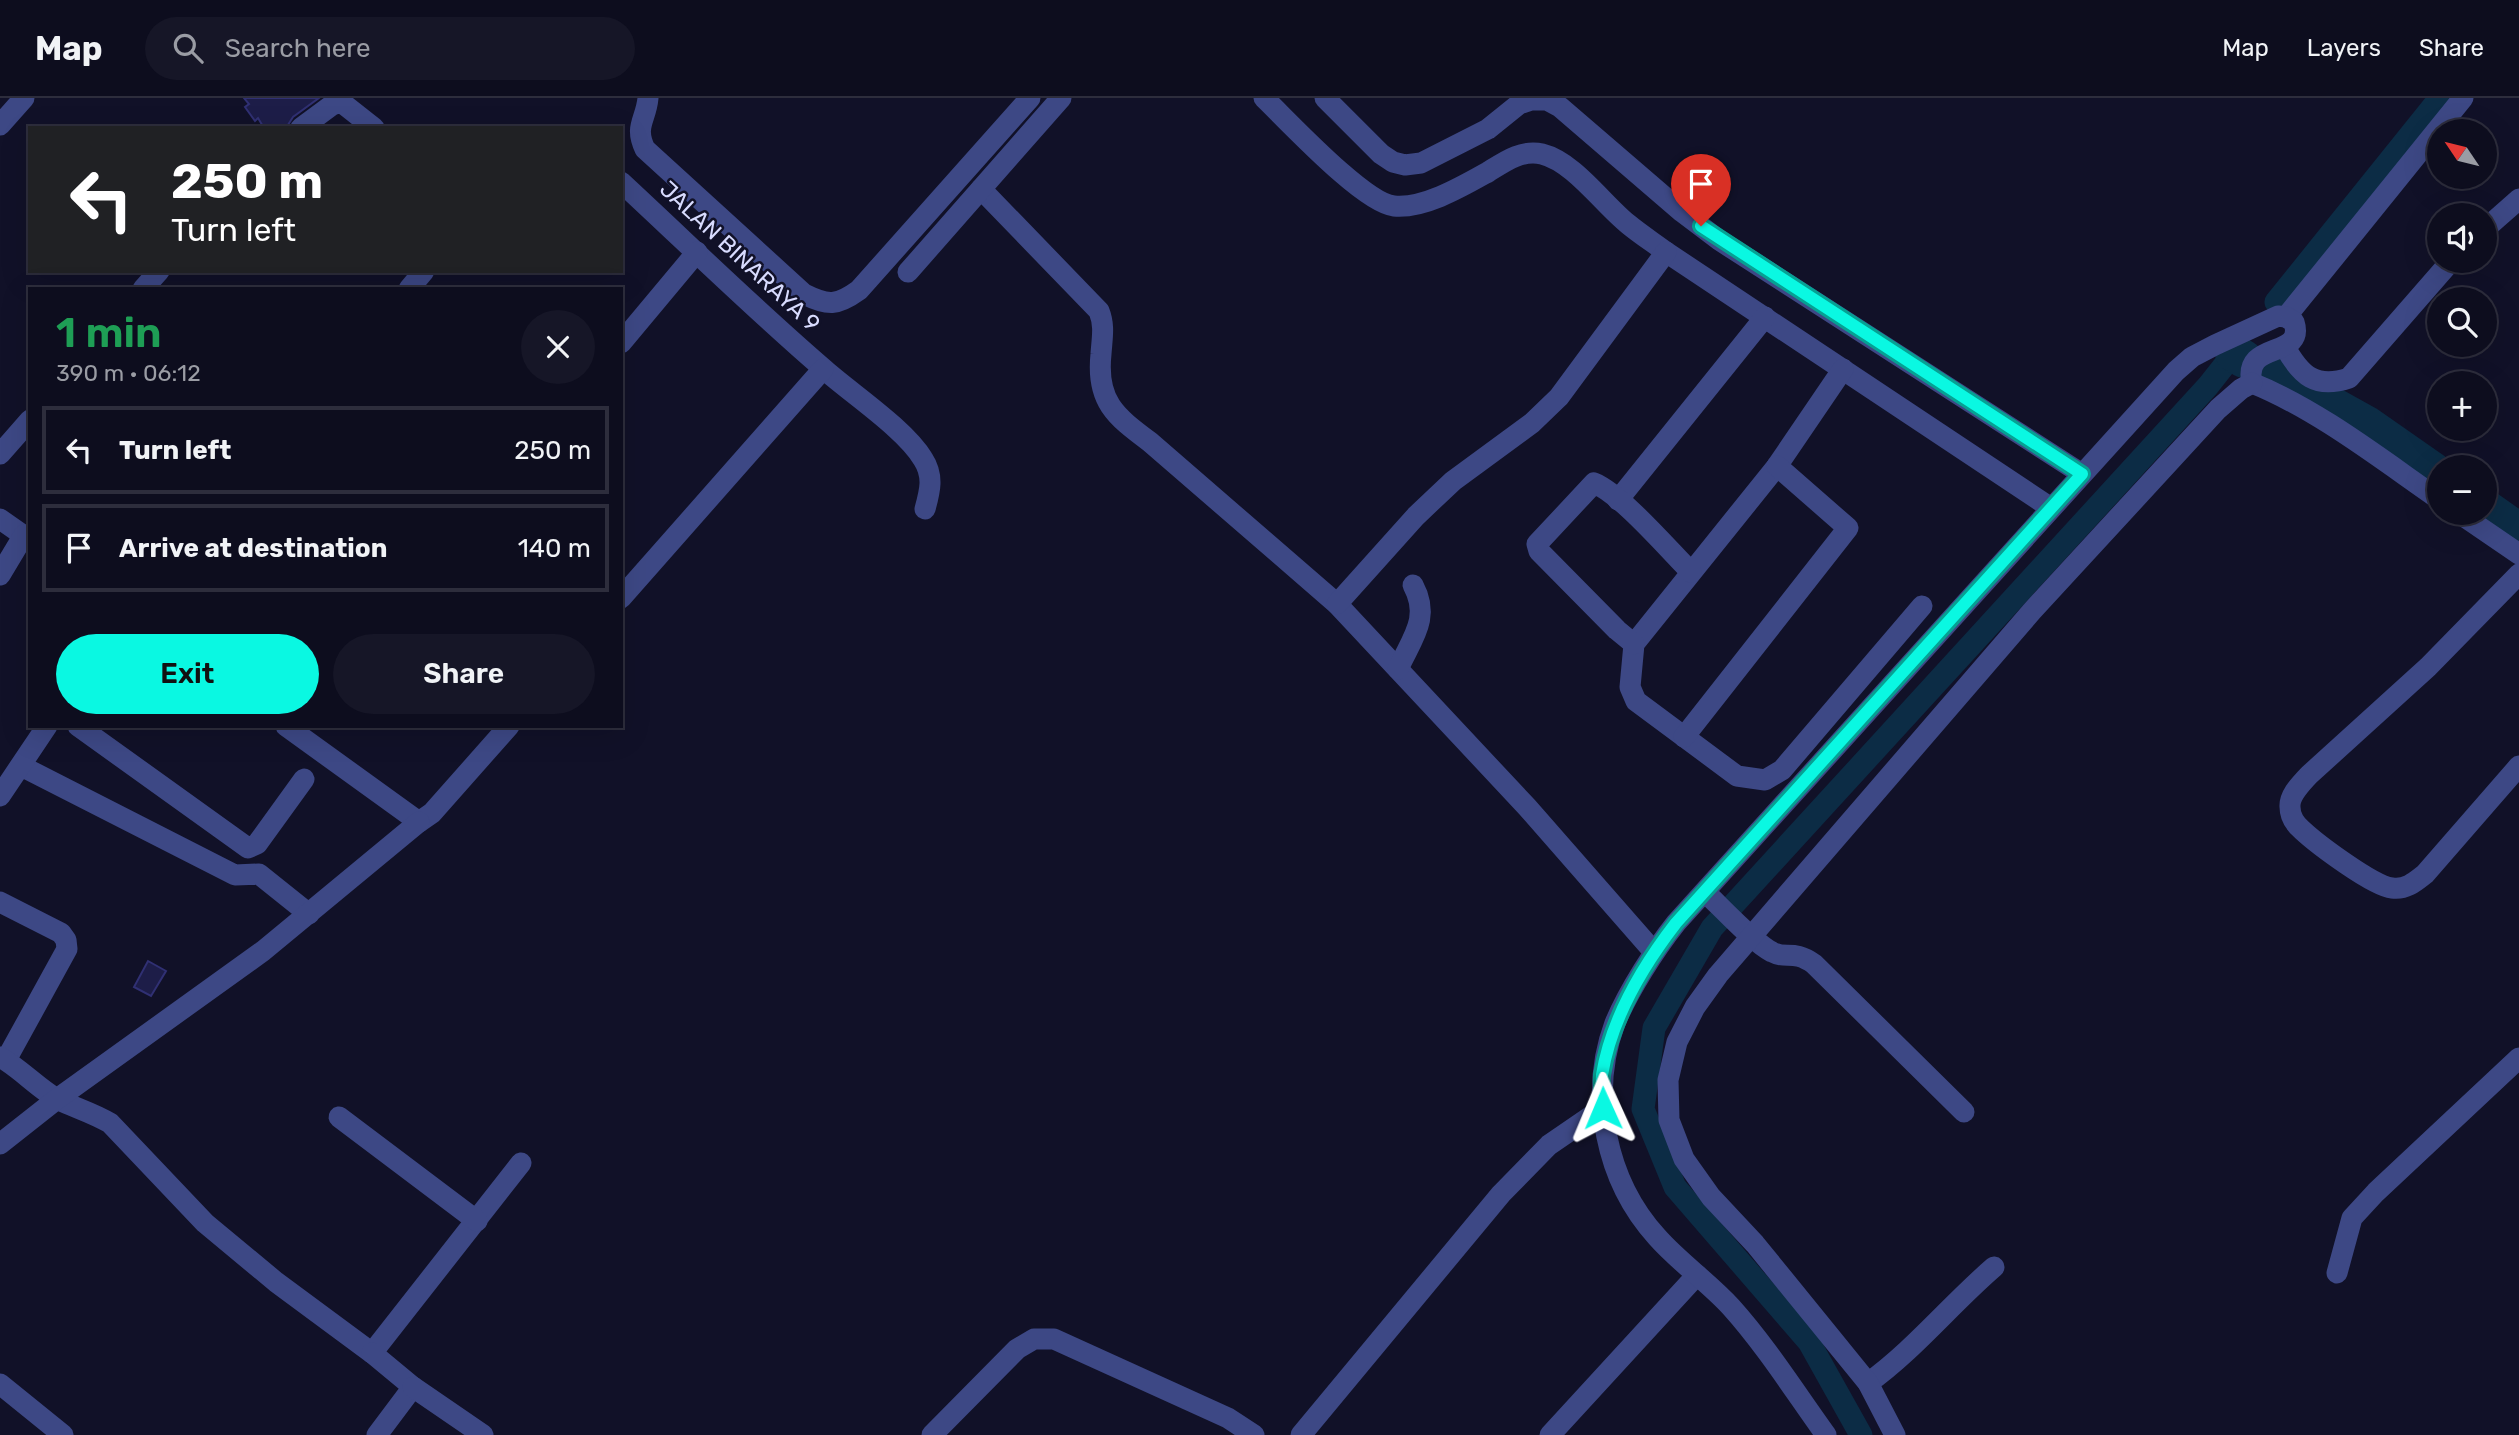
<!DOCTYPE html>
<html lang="en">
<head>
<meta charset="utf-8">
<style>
  :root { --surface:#0d0d1e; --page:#161627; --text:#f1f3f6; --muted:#9a9ca4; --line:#2d2d3c; --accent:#0af8e2 }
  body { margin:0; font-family:Rubik,sans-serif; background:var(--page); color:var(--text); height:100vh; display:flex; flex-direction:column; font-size:26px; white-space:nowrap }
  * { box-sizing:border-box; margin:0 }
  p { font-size:23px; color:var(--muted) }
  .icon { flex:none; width:38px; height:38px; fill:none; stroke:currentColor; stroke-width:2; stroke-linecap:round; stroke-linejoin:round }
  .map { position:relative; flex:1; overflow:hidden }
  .side { position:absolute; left:28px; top:189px; width:595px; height:441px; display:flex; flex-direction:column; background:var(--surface); border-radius:0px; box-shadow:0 7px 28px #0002,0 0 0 2px var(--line) }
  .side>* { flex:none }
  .top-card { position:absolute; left:28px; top:28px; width:595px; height:147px; border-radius:0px; box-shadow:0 7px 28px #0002,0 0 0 2px var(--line); background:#202124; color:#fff; overflow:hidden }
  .needle { width:46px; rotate:305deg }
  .controls { position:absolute; left:2427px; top:21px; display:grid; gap:14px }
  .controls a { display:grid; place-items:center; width:70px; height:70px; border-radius:50%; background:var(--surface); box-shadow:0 7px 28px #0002,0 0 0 2px var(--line); font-size:35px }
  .pin { position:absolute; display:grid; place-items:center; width:60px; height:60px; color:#fff; margin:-72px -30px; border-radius:50% 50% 50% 0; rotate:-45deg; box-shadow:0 0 7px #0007 }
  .pin .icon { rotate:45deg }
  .me { position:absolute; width:77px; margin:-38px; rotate:359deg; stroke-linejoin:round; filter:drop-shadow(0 0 5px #0008) }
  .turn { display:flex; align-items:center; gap:24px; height:147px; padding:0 28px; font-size:32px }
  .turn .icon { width:91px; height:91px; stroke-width:2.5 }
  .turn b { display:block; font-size:49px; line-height:60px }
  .round { display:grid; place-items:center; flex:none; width:74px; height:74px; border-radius:37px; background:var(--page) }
  .headline { display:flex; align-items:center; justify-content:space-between; height:119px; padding:0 28px }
  h1 { font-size:42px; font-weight:600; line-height:52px; color:#1e9e55 }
  .button { display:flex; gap:14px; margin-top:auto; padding:14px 28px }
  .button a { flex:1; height:80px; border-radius:42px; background:var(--accent); color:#111; font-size:28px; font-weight:600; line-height:80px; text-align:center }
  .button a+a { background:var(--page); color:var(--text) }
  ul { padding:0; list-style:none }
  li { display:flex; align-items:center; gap:21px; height:88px; margin:0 14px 10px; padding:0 14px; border:4px solid var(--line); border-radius:0px }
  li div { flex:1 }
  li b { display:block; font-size:26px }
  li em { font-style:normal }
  header { display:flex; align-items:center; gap:42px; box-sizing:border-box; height:98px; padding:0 35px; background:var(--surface); border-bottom:2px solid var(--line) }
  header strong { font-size:33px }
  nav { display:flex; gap:38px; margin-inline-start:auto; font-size:24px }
  .search { width:490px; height:63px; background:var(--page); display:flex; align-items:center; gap:18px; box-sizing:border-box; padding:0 24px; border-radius:38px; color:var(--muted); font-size:26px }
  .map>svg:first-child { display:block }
</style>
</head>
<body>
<header>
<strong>Map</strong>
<div class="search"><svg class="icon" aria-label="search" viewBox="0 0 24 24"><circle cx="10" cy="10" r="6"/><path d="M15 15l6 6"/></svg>Search here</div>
<nav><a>Map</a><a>Layers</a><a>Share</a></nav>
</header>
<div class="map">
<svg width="2519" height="1337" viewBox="0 0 2519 1337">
  <rect width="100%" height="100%" fill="#111128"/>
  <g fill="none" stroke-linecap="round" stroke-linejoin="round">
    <g stroke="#0c2c45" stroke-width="23">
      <path d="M2276 204 2440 0"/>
      <path d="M1861 1337 1809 1244 1675 1089 1643 1011 1654 930 1712 830 2208 288 2234 255"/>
    </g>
    <g stroke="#0c2c45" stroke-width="38">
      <path d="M2234 255 2244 261"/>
      <path d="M2270 273 2367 327 2440 378"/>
      <path d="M2485 410 2519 434"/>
    </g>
  </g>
  <g fill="#1d1d48" stroke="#303073" stroke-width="2">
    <path d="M244 0H319L293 19 286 30H264L258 20 255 23 245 9 249 6Z"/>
    <path d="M148 863 166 873 151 898 134 889Z"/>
  </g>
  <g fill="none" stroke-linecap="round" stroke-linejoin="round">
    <g stroke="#3d4885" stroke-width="21">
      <path d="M648 0C646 22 634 28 645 51L804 196C828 208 837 208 859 192L1030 0"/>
      <path d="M1264 0C1289 24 1364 105 1394 108 1424 111 1463 88 1488 74 1504 64 1522 51 1542 56 1574 64 1602 105 1628 126 1640 136 1654 145 1666 154L2051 410"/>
      <path d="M1325 0 1381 56 1393 64 1405 67 1421 65 1488 31 1519 6 1531 2H1547L1560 9 1682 114 1719 142 2082 376"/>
      <path d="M0 27 24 0"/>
      <path d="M301 30 332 7 341 4 374 30"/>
      <path d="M621 84C689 147 755 212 825 272 852 296 905 331 923 361 934 378 930 393 925 411"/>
      <path d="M981 91 1099 213C1105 228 1102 240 1101 256 1096 303 1115 318 1150 344L1337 506 1527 709 1654 854"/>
      <path d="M2485 131 2519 101"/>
      <path d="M908 174 1061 0"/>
      <path d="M143 191 159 173"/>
      <path d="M409 191 424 173"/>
      <path d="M2286 219 2463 0"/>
      <path d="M621 245 697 154"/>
      <path d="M2285 249C2301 278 2316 291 2349 280L2451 163"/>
      <path d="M1843 271 1777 368 1634 546 1630 589 1636 603 1737 678 1765 682 1782 672 1922 508"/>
      <path d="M0 356 30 322"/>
      <path d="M1618 402 1765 219"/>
      <path d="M2459 415 2519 456"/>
      <path d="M0 421 30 442"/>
      <path d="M2519 476 2428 569 2309 677C2301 686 2289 697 2290 709 2290 718 2295 726 2302 732 2317 746 2373 788 2392 790 2406 792 2415 784 2425 776L2519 668"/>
      <path d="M0 477 24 437"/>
      <path d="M621 500 823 271"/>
      <path d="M1337 506 1416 418 1453 383 1532 325 1559 299 1666 154"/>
      <path d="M1634 546 1617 532 1539 453 1537 446 1594 385C1621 396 1668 451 1691 474"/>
      <path d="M1398 571C1412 540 1431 520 1413 487"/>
      <path d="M78 628 248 750 257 746 304 681"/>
      <path d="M286 628 419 724 432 715 509 628"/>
      <path d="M1684 639 1848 430 1777 368"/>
      <path d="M21 668 235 777 259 776 309 816"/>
      <path d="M0 698 47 628"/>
      <path d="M1705 794C1721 809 1754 845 1772 854 1786 862 1793 851 1814 866L1964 1014"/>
      <path d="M0 804 61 835 66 842 67 851 6 962"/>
      <path d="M0 959C21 971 40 992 59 1002 76 1010 93 1015 110 1025L205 1125 276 1184 372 1255 521 1065"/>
      <path d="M339 1019 477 1123"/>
      <path d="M0 1046 57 1001 263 853 419 724"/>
      <path d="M2337 1175 2352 1120 2376 1094 2519 960"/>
      <path d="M372 1255 413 1289 377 1337"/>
      <path d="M1868 1285C1914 1252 1951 1206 1994 1169"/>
      <path d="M0 1286 63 1337"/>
      <path d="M413 1289 483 1337"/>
      <path d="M932 1337 1017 1251 1034 1241H1054L1228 1320 1254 1337"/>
      <path d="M1301 1337 1501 1096 1549 1047 1603 1010"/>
      <path d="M1550 1337 1697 1177"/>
      <path d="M1826 1337C1795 1294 1766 1248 1731 1209 1708 1184 1679 1164 1657 1139 1606 1083 1588 997 1615 925 1629 892 1654 853 1676 825L2176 273 2192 259 2215 247 2278 218 2286 219 2294 224C2306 262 2242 241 2252 285 2317 311 2382 362 2440 402"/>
      <path d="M1895 1337 1868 1285 1755 1146 1711 1099 1684 1061 1669 1022 1668 982 1677 944 1695 909 1718 877 2032 513 2218 311 2241 291 2252 285"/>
    </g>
  </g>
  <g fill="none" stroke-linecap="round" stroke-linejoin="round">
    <defs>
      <path id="route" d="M1603 1010C1603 999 1601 988 1602 977 1611 921 1642 869 1676 825L2082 376 1701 128"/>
    </defs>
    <use href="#route" stroke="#06a193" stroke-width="18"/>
    <use href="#route" stroke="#0af8e2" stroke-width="12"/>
  </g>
  <g text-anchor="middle" stroke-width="5" stroke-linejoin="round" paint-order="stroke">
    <g font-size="23" fill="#d8dbfe" stroke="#111128">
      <text transform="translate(740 158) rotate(43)" y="8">JALAN BINARAYA 9</text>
    </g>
  </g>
</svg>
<div class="controls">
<a><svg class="needle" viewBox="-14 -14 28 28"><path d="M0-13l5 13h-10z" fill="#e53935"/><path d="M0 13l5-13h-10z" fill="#9a9ca4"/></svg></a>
<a><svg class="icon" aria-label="sound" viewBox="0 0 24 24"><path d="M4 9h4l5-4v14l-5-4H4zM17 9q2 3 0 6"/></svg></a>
<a><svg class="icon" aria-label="search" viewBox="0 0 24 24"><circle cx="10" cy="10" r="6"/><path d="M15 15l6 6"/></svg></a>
<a>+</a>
<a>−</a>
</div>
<div class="pin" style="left:1701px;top:128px;background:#d93025"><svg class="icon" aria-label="arrive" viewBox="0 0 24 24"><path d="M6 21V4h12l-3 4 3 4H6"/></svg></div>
<svg class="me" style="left:1603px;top:1010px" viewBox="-20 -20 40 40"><path d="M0-17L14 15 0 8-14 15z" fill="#0af8e2" stroke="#fff" stroke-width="4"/></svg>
<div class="top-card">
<div class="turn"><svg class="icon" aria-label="left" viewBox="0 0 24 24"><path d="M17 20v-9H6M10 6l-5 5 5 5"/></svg><div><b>250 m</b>Turn left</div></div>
</div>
<section class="side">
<div class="headline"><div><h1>1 min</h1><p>390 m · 06:12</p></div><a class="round"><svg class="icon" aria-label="close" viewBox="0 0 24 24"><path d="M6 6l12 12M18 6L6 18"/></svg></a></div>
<ul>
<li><svg class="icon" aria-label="left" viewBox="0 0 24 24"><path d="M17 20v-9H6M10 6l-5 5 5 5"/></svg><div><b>Turn left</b></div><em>250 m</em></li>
<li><svg class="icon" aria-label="arrive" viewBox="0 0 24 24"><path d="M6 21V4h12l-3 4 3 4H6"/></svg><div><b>Arrive at destination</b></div><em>140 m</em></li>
</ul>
<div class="button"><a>Exit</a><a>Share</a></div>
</section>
</div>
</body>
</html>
